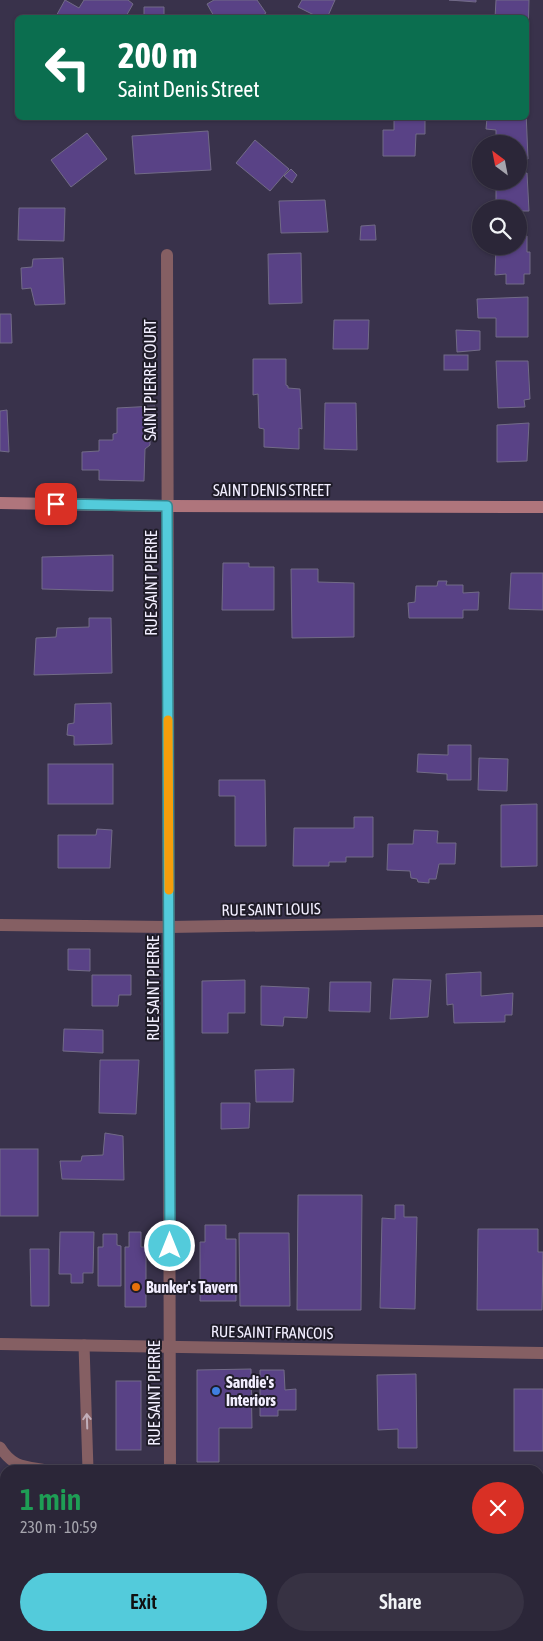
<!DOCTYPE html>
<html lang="en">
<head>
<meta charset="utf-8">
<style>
  :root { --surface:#2b2638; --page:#373243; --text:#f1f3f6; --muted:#a6a5ae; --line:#474353; --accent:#53cbdb }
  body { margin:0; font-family:"Asap Condensed",sans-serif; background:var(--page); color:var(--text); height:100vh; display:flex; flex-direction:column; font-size:19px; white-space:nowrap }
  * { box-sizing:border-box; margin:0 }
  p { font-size:16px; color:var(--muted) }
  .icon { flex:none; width:28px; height:28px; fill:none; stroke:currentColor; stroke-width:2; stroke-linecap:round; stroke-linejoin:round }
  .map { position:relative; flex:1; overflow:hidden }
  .drawer { position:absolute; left:0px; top:1465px; width:544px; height:176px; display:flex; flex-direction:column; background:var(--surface); border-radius:15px 15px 0 0; box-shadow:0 1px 4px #0004,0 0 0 1px var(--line) }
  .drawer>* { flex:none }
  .top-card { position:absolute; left:15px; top:15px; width:514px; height:105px; border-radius:8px; box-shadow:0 1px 4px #0004,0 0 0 1px var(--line); background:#0b6e4f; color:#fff; overflow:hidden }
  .needle { width:32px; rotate:328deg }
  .fabs { position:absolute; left:472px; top:135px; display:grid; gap:10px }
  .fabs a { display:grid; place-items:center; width:55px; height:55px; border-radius:50%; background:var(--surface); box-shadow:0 1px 4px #0004,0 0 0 1px var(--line); font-size:25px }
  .pin { position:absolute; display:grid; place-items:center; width:42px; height:42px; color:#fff; margin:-21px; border-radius:10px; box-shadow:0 2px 8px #0006 }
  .me { position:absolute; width:55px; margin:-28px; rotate:0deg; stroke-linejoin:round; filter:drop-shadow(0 0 4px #0008) }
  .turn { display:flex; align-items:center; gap:18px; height:105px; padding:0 20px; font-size:22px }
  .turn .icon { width:65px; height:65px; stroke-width:2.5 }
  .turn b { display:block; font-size:35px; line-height:42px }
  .round { display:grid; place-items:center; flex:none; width:52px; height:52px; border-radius:26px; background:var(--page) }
  .head { display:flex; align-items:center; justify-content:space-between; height:85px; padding:0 20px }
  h1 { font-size:30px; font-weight:600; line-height:38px; color:#1e9e55 }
  .button { display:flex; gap:10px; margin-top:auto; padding:10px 20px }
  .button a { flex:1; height:58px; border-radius:30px; background:var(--accent); color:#111; font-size:20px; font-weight:600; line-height:58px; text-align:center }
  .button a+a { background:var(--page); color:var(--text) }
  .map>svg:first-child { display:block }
</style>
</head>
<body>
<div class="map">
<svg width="543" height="1641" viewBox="0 0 543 1641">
  <defs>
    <pattern id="grass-dots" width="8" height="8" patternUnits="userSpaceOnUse" patternTransform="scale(1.25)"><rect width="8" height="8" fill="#4f6b2e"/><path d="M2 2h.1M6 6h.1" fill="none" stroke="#69804d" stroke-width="1.8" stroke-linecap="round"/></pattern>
    <pattern id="forest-crowns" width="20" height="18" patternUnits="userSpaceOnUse" patternTransform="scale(1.25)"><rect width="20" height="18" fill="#4f6b2e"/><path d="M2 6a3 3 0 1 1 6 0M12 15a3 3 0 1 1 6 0" fill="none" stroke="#69804d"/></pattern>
  </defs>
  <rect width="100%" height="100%" fill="#39324b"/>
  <rect fill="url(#grass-dots)" x="354" y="1636" width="23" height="5"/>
  <path fill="url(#forest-crowns)" d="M5 1570V1636H156V1641H0V1575Z"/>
  <g fill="#594286" stroke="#726b87">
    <path d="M65 0 79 8 84 0H128L133 4 125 18H55Z"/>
    <path d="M214 0H257L266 13 258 18H215L207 4Z"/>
    <path d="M302 0H335L327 18H320L298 7Z"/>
    <path d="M449 0H476V2Z"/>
    <path d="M496 0H529L528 38H526V18H495Z"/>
    <path d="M144 7H164V17L188 18H144Z"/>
    <path d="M526 50H528L529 87H526Z"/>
    <path d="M526 111 528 159H519V144H496V130L486 129 487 118H526Z"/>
    <path d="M394 118H425V134H416L415 156H383V130H394Z"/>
    <path d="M208 131 211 170 135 174 132 136Z"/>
    <path d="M87 133 107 159 71 187 51 160Z"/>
    <path d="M255 140 289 169 270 191 236 163Z"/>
    <path d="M291 169 297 175 292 183 284 176Z"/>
    <path d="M527 173 529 211H519V209H496V181H519V174Z"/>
    <path d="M325 200 328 232 281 233 279 201Z"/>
    <path d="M19 208H65L64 241 18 240Z"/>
    <path d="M375 225 376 240H360L361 226Z"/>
    <path d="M519 236H527V252H530V274H524V284H506V274L495 275 496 246H519Z"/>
    <path d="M301 253 302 303 269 304 268 254Z"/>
    <path d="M63 258 65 304 35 305 31 288 22 289 21 268 32 267 33 259Z"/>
    <path d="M528 297V337H496V318H478L477 299Z"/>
    <path d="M0 314H11L12 343H0Z"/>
    <path d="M334 320H369L368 349H333Z"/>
    <path d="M456 330 480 331V350L457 352Z"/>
    <rect x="444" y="355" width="24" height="15"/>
    <path d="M253 359H286V385L288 386V388L300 389 302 429 299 428V449L264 447V429L259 428 258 394 253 395Z"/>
    <path d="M496 361H528L530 399 524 400 525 407 498 408Z"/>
    <path d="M325 403H356L357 450 324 449Z"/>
    <path d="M155 406 154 416 148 417 147 433 150 436V445L145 449 144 481 99 480V470H82V452L99 451V440H113V434L117 433V408Z"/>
    <path d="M7 410 9 452 0 451V411Z"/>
    <path d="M529 423 527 461 497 462V425Z"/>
    <path d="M113 555V591L42 589V557Z"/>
    <path d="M223 563H249V567H274V610H222Z"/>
    <path d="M291 569H318V582L354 583V637L292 638Z"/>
    <path d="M511 573H543V610L509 609Z"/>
    <path d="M438 581H447L446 585H463V593L479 592 478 610H463V618H409L408 603 415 602 416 586H437Z"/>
    <path d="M89 618H111L112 673 34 675 36 638 56 637 57 628 89 627Z"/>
    <path d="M111 703 112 744 74 745V736L67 735 68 724 74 723 75 704Z"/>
    <path d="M448 745H471V780H447V774L417 772 418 754 448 755Z"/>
    <path d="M479 758 508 759 507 791 478 790Z"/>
    <rect x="48" y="764" width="65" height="40"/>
    <path d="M219 780H265L266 846H235V796H219Z"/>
    <path d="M537 804V866L501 867V805Z"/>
    <path d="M354 817H373V857H346V862H329V866H293L294 828H354Z"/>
    <path d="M97 829 112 830 110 868H58V835H96Z"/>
    <path d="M414 830 438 831 437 843H456L455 864H439L436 879H429V883L418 882 417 879 411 878 410 871 387 870 388 844H413Z"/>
    <path d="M68 949H90V971L68 970Z"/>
    <path d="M481 972V996L513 993 512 1015H505V1022L454 1023 453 1004 447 1005 446 974Z"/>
    <path d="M92 975H131V995H119L118 1006H92Z"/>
    <path d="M393 979 431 980 428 1017 390 1019Z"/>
    <path d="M245 980V1013H228V1033H202V981Z"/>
    <path d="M330 982H371L370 1012 329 1011Z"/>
    <path d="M261 986 309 988 307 1018 284 1017 283 1026 261 1025Z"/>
    <path d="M64 1029 103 1030V1053L63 1051Z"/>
    <path d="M100 1060H139L136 1114 99 1113Z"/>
    <path d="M294 1069 293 1102H256L255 1070Z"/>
    <path d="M221 1103H250L249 1128 221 1129Z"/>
    <path d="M105 1133 123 1136 124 1180 62 1179 60 1161H81L82 1156 103 1155Z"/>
    <rect x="0" y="1149" width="38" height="67"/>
    <path d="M298 1195H362L361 1310H297Z"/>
    <path d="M395 1205H404V1217H417L415 1309 380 1308 382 1218 395 1219Z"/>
    <path d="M205 1225H226V1239H236V1301H200V1242H205Z"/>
    <path d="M478 1229H538V1252H543L542 1310H477Z"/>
    <path d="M60 1232H94L93 1273H83V1283H71V1274H59Z"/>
    <path d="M129 1232H141V1247H146V1307H125V1247H129Z"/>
    <path d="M239 1233H289L290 1306H240Z"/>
    <path d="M103 1234H117V1245L121 1246V1286H98V1247H103Z"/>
    <path d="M30 1249H49V1306H31Z"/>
    <path d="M251 1369 252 1428H219V1462H197V1370Z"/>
    <path d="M260 1370H284L285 1390 296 1389V1410H278V1416H260Z"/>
    <path d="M416 1374 417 1448H398V1429L378 1430 377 1375Z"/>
    <rect x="116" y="1381" width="25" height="69"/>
    <rect x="514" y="1389" width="29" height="62"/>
    <path d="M201 1467 234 1468V1470H201Z"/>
    <path d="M464 1636H493L494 1641H464Z"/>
  </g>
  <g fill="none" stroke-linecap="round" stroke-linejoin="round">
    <g stroke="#855f63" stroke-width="11">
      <path d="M84 1345 88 1470"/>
      <path d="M0 1447C13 1468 25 1466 48 1470"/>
    </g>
    <g stroke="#855f63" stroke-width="12">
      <path d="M167 255 170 1470"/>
      <path d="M0 925 169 927 543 921"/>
      <path d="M0 1344 543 1353"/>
      <path d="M171 1636V1641"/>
    </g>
    <path stroke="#af757c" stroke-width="12" d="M0 503 167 506 543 507"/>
  </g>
  <defs><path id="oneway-shaft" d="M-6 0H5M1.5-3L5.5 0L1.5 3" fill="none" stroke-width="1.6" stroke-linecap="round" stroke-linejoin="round" transform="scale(1.25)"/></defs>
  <use stroke="#c1aeb9" href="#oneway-shaft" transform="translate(87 1421) rotate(-92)"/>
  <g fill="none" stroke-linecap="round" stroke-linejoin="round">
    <defs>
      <path id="route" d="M56 504 167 506 170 1246"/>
    </defs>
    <use href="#route" stroke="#36848e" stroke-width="12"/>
    <use href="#route" stroke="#53cbdb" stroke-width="9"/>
    <path stroke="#f59e0b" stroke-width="9" d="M168 720 169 890"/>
  </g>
  <circle fill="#e8710a" stroke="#1f1c28" stroke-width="2" cx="136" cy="1287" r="5"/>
  <circle fill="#3f7fe0" stroke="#1f1c28" stroke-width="2" cx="216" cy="1391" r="5"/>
  <g text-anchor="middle" stroke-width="4" stroke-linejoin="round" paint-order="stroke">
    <g font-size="16" fill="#f2eeff" stroke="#1f1c28">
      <text transform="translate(150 380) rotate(-90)" y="6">SAINT PIERRE COURT</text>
      <text x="272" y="496">SAINT DENIS STREET</text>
      <text transform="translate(151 583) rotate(-90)" y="6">RUE SAINT PIERRE</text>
      <text transform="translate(271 909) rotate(-1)" y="6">RUE SAINT LOUIS</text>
      <text transform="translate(153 988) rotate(-90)" y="6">RUE SAINT PIERRE</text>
      <text transform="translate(272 1332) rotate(1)" y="6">RUE SAINT FRANCOIS</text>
      <text transform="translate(154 1393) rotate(-90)" y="6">RUE SAINT PIERRE</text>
    </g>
    <g font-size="16" font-weight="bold" fill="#f2eeff" stroke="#1f1c28" text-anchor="start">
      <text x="146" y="1293">Bunker's Tavern</text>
      <text x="226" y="1388">Sandie's<tspan x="226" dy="18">Interiors</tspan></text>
    </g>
  </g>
</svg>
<div class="fabs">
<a><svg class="needle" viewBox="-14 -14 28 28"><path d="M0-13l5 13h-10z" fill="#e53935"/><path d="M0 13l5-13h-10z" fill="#a6a5ae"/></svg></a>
<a><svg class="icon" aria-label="search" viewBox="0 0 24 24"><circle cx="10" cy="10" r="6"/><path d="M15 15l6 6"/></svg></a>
</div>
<div class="pin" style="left:56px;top:504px;background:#d93025"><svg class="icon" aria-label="arrive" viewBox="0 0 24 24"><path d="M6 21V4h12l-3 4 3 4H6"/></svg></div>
<svg class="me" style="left:170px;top:1246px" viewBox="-20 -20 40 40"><circle r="17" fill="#53cbdb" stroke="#fff" stroke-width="3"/><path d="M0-11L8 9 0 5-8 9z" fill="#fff"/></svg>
<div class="top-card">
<div class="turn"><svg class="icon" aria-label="left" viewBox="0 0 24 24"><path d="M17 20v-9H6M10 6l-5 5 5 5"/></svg><div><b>200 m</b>Saint Denis Street</div></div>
</div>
<section class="drawer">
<div class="head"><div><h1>1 min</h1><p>230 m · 10:59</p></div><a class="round" style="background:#d93025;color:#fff"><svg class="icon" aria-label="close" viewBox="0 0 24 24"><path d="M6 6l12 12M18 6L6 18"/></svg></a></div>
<div class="button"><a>Exit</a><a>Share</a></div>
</section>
</div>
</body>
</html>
